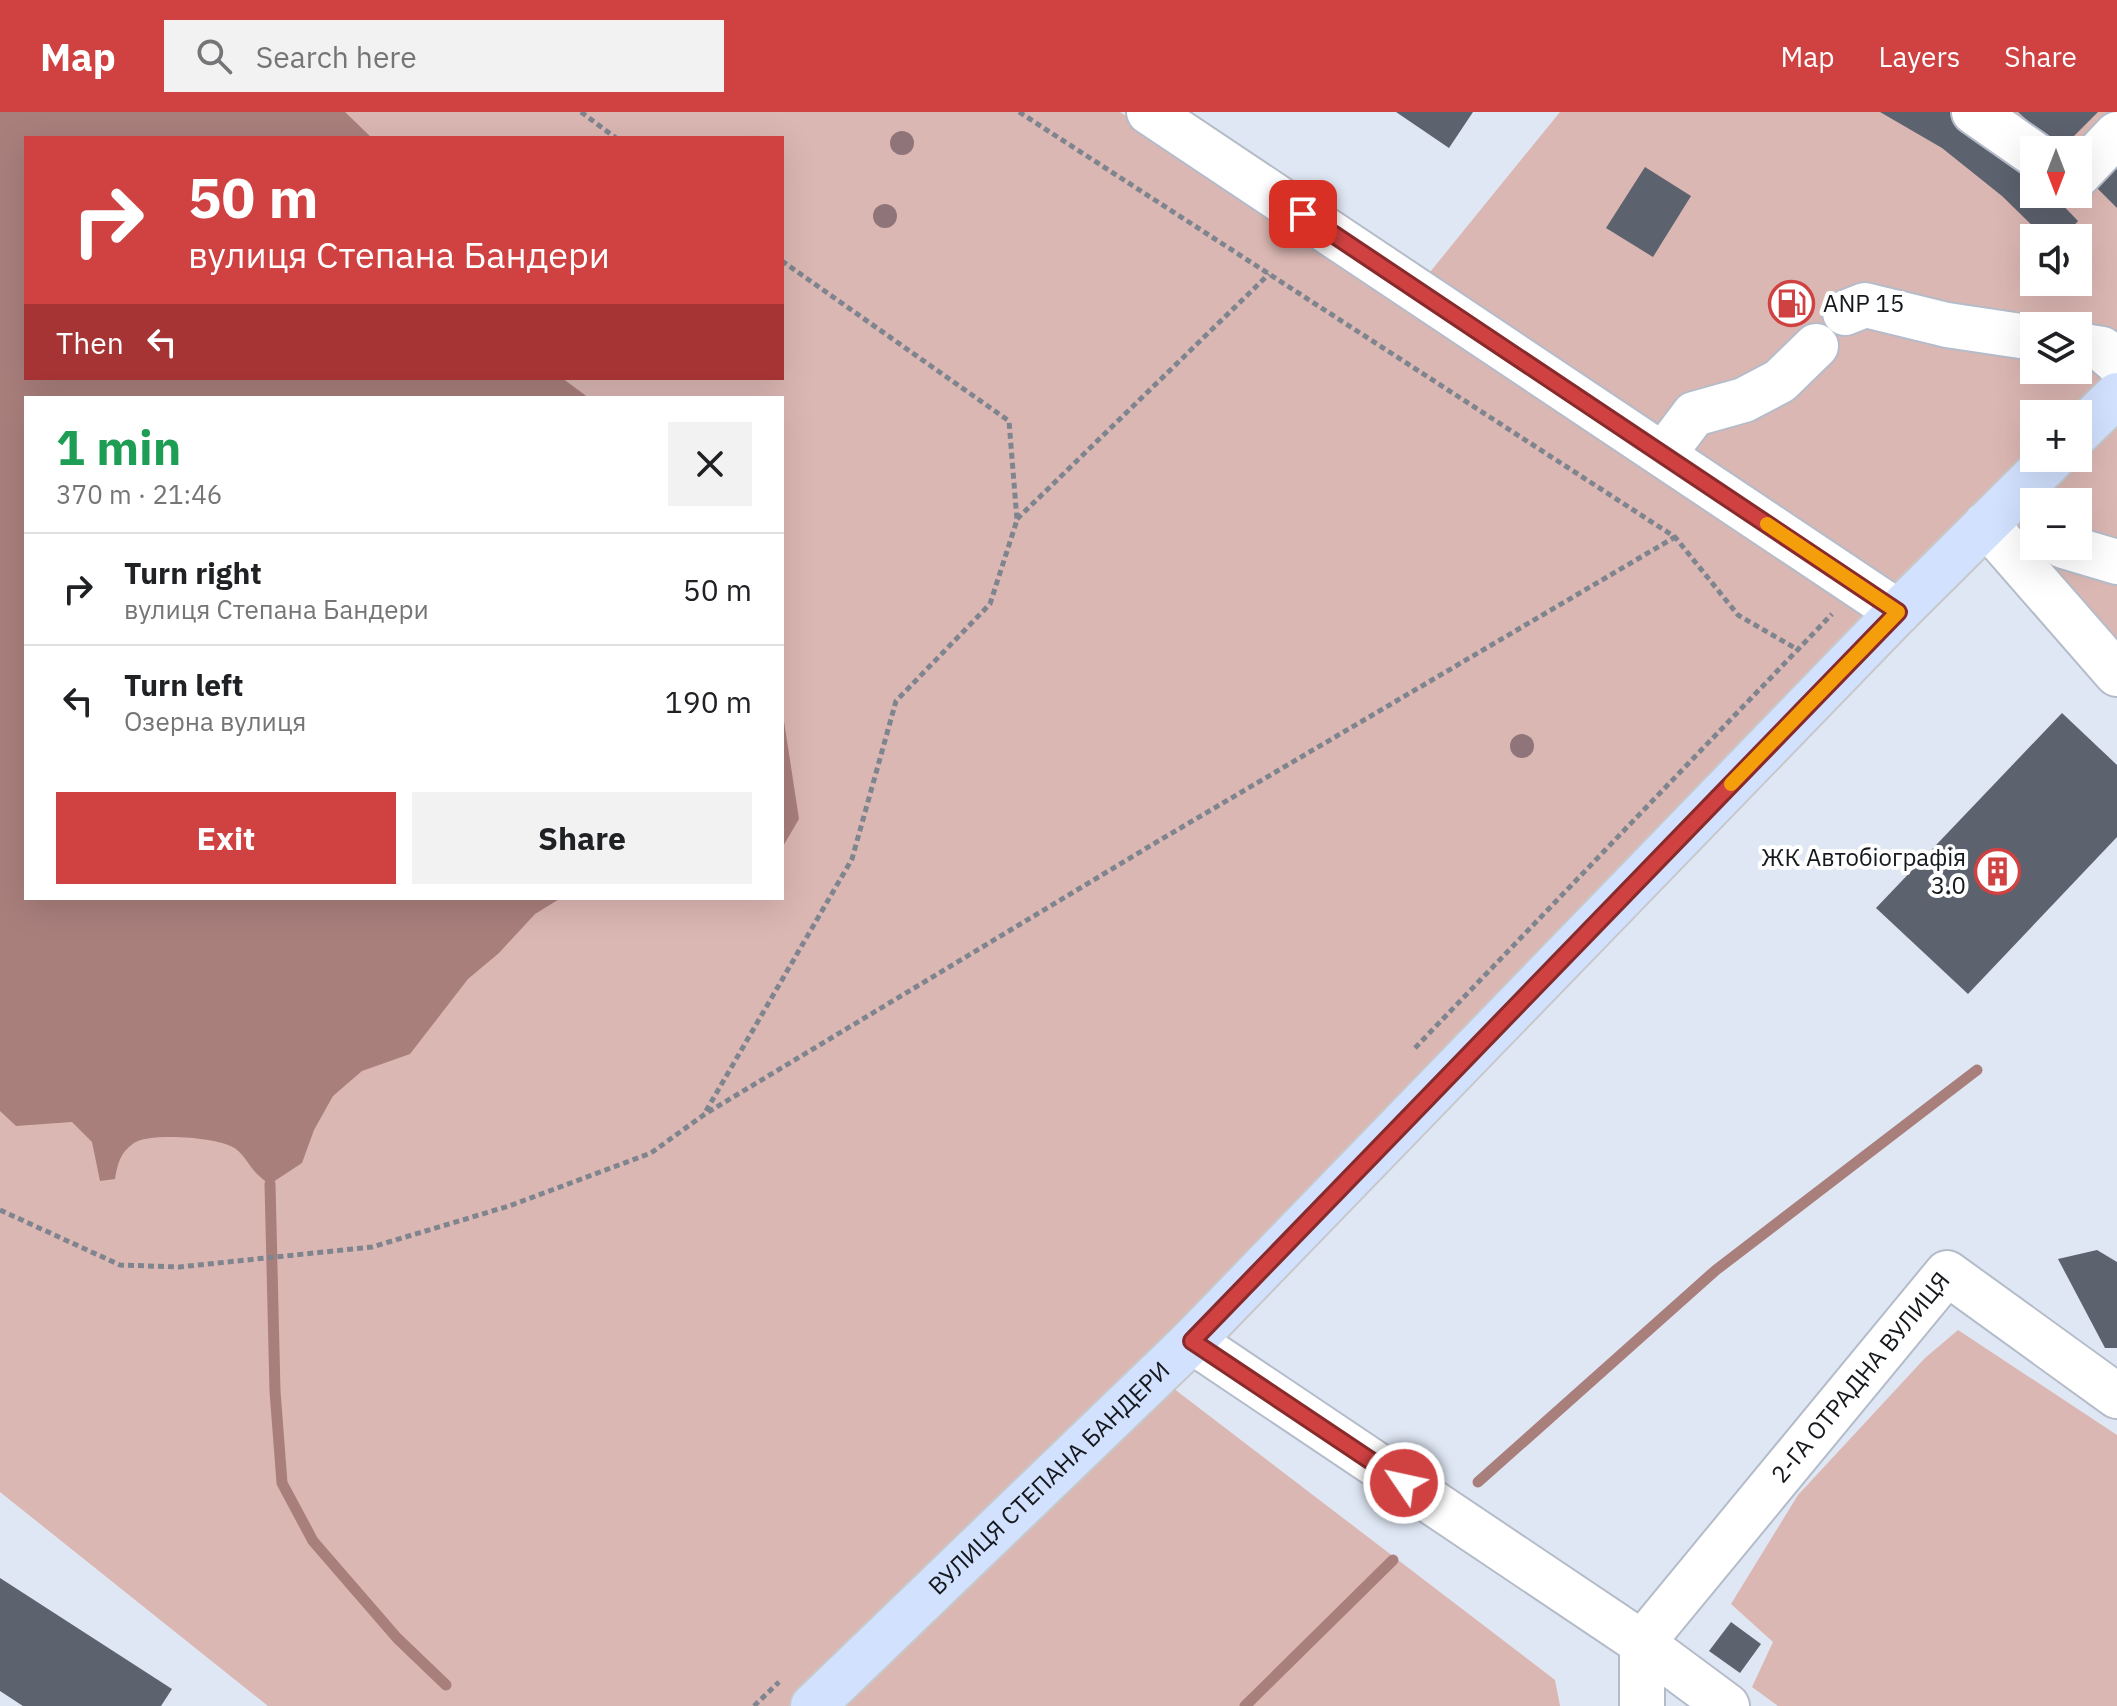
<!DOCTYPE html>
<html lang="en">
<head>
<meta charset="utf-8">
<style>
  :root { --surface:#fff; --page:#f2f2f2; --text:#202124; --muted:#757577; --line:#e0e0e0; --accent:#d04142 }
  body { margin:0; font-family:"IBM Plex Sans",sans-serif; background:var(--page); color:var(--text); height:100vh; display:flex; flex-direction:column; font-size:30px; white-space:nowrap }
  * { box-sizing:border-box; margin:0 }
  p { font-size:26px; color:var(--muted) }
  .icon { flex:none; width:44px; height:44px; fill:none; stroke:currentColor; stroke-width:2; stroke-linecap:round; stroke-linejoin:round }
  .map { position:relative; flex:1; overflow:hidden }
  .sheet { position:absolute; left:24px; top:284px; width:760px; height:504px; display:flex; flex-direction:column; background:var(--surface); border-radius:0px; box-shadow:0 8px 32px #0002 }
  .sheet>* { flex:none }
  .banner { position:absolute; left:24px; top:24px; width:760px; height:244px; border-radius:0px; box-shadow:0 8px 32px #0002; background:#d04142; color:#fff; overflow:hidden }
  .needle { width:52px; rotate:180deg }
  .controls { position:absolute; left:2020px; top:24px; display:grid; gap:16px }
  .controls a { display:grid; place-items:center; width:72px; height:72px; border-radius:0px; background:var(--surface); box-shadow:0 8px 32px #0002; font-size:40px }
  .pin { position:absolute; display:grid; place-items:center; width:68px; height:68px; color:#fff; margin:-34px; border-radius:16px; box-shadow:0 4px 12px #0006 }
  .me { position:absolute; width:88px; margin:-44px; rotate:304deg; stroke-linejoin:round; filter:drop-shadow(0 0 6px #0008) }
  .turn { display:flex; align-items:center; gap:28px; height:168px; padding:0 32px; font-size:36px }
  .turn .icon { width:104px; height:104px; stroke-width:2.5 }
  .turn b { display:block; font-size:56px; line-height:68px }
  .then { display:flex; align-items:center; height:76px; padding:0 32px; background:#0003; gap:16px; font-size:30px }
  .round { display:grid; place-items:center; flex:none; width:84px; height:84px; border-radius:0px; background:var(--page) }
  .head { display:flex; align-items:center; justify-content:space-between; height:136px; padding:0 32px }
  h1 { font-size:48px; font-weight:700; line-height:60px; color:#1e9e55 }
  .action { display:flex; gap:16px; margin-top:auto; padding:16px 32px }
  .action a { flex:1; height:92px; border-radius:0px; background:var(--accent); color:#fff; font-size:32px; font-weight:700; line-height:92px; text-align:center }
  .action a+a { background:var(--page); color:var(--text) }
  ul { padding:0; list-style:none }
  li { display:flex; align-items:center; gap:24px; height:112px; padding:0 32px; border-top:2px solid var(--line) }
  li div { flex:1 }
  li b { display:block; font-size:30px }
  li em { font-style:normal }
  header { display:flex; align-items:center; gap:48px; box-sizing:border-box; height:112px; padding:0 40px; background:var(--accent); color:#fff }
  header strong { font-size:38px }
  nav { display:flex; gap:44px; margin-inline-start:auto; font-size:28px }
  .search { width:560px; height:72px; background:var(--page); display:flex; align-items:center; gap:20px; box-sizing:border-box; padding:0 28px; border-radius:0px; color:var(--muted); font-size:30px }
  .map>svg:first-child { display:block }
</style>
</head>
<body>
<header>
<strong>Map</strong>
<div class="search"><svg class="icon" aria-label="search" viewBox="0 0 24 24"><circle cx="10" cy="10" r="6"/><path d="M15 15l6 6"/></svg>Search here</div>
<nav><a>Map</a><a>Layers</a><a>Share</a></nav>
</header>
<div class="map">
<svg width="2117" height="1594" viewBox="0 0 2117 1594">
  <rect width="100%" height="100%" fill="#dfe7f4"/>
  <g fill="#dbb7b3" fill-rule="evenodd">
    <path d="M0 0H1120L1872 502 1180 1217 789 1594H268L0 1380ZM26 26H782V266H26ZM26 286H782V786H26Z"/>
    <path d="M1560 0H2117V259L2074 302H2034V341L1896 479 1426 165ZM2034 38H2078V82H2034ZM2034 126H2078V170H2034ZM2034 214H2078V258H2034Z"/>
    <path d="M2117 305V541L2007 414ZM2034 390H2078V434H2034Z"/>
    <path d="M1958 1218 2117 1323V1594H1778L1752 1575 1773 1530 1731 1492 1798 1383 1925 1246Z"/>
    <path d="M1169 1273 1555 1568 1560 1594H837Z"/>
  </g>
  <g fill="#a97f7c">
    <path d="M0 0H345L372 26H26V266H562L589 286H26V786H561L535 802 499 841 468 867 410 942 362 959 333 984 314 1018 302 1051 270 1072C250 1060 250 1049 236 1037 221 1025 149 1020 134 1031 120 1041 118 1051 115 1067L100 1069 92 1030 72 1010 16 1014 0 999Z"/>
    <path d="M782 596 799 707 782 736Z"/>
  </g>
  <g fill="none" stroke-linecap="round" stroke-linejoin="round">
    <g stroke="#a97f7c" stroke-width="11">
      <path d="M270 1072 275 1279 282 1371 313 1429 397 1526 446 1573"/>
      <path d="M1478 1370 1716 1158 1977 958"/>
      <path d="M1245 1594 1393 1448"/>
    </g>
  </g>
  <g fill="#5c626e">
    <path d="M1396 0H1473L1449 36Z"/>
    <path d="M1880 0H1951L2021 51 2034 64V82H2052L2078 109 2063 126H2045L2002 84 1942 36Z"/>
    <path d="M2018 0H2098L2060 38Z"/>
    <path d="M2117 40V96L2089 68Z"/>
    <path d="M1645 55 1691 84 1653 145 1606 116Z"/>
    <path d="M2062 601 2117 653V725L1968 882 1876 796Z"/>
    <path d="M2097 1138 2117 1150V1236H2105L2058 1147Z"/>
    <path d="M0 1466 172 1577 161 1594H23L0 1579Z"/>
    <path d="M1731 1510 1761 1532 1740 1561 1709 1539Z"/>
  </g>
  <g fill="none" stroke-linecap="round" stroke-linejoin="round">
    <defs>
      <g id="minor">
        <path d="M1149 0 1898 500"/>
        <path d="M1974 0 2034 42"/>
        <path d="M2078 63 2117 22"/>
        <path d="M1845 201 1865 193 1947 213 2034 226"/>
        <path d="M2078 233 2102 237 2117 250"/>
        <path d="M1663 343 1694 302 1744 288 1780 269 1816 234"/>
        <path d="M1986 412 2117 562"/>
        <path d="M2063 434 2117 450"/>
        <path d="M1192 1229 1642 1531 1727 1594"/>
        <path id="s1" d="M1642 1531 1947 1161 2117 1284"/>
        <path d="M1642 1594V1531"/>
      </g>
      <g id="major">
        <path d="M2078 321 2117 283"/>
        <path id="s2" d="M813 1594 1192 1229 1898 500 2053 346"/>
      </g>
    </defs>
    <use href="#minor" stroke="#b5bcc9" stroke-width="48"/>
    <use href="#major" stroke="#c7c8c9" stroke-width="48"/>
    <g stroke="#7f858e" stroke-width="5" stroke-dasharray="6 4" stroke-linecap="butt">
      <path d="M581 0 616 26"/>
      <path d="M1019 0 1675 425 1738 503 1795 536"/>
      <path d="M1017 407 1269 162"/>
      <path d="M1415 936 1832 502"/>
      <path d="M706 999 852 747 896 589 990 492 1017 408 1009 309 782 149"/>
      <path d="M0 1098 120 1153 179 1155 372 1135 509 1094 651 1041 705 1002 1160 728 1675 425"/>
      <path d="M754 1594 779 1570"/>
    </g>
    <use href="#minor" stroke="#fff" stroke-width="44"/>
    <use href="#major" stroke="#d2e1fe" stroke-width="44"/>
  </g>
  <g fill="#8f757a">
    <circle cx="902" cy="31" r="12"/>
    <circle cx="885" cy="104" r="12"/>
    <circle cx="1522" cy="634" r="12"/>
  </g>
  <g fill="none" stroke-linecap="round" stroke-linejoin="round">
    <defs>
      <path id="route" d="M1303 102 1898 500 1192 1229 1404 1371"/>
    </defs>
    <use href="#route" stroke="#872a2b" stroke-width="20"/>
    <use href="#route" stroke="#d04142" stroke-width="14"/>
    <path stroke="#f59e0b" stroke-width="14" d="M1731 672 1898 500 1767 412"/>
  </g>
  <defs>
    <symbol id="fuel-ring" viewBox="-11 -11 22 22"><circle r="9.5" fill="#fff" stroke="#d04142" stroke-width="1.5"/><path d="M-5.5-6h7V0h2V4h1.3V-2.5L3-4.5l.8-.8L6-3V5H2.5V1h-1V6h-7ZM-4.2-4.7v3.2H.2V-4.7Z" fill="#d04142"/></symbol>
    <symbol id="building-ring" viewBox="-11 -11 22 22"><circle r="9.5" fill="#fff" stroke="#d04142" stroke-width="1.5"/><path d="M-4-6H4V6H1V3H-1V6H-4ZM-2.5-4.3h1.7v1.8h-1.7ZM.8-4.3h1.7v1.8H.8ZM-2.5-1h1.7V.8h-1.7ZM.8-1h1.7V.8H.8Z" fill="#d04142"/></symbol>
  </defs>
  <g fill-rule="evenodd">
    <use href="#fuel-ring" x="1766" y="166" width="51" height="51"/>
    <use href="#building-ring" x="1972" y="734" width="51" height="51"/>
  </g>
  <g text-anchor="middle" stroke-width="8" stroke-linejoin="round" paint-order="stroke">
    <g font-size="24" fill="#15181c" stroke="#fff" text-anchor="start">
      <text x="1823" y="200">ANP 15</text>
      <text x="1966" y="754" text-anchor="end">ЖК Автобіографія<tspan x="1966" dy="28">3.0</tspan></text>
    </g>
    <g font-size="24" fill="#15181c" stroke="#fff">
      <text dy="8" stroke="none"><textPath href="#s1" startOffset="344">2-ГА ОТРАДНА ВУЛИЦЯ</textPath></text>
      <text dy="8" stroke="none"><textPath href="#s2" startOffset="328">ВУЛИЦЯ СТЕПАНА БАНДЕРИ</textPath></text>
    </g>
  </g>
</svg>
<div class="controls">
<a><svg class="needle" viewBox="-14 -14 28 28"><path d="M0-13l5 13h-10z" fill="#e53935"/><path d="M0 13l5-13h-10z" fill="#757577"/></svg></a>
<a><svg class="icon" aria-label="sound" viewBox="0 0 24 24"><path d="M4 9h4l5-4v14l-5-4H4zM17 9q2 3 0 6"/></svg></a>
<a><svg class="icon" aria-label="layers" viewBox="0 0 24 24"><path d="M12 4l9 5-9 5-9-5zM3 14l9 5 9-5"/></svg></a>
<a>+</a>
<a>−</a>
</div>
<div class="pin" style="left:1303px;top:102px;background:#d93025"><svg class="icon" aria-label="arrive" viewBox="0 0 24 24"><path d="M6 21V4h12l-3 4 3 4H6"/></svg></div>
<svg class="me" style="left:1404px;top:1371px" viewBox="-20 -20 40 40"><circle r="17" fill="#d04142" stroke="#fff" stroke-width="3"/><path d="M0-11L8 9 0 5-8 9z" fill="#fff"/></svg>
<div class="banner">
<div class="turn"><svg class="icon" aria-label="right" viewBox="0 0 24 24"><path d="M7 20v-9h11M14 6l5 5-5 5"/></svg><div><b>50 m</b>вулиця Степана Бандери</div></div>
<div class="then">Then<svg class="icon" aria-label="left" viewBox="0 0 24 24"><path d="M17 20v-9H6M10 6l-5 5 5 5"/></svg></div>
</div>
<section class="sheet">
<div class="head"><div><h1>1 min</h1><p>370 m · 21:46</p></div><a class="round"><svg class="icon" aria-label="close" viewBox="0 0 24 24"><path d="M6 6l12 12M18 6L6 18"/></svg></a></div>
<ul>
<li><svg class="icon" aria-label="right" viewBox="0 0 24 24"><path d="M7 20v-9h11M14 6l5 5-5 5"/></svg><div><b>Turn right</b><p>вулиця Степана Бандери</p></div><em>50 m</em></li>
<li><svg class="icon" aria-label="left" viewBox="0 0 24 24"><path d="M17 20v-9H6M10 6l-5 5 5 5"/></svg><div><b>Turn left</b><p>Озерна вулиця</p></div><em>190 m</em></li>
</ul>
<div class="action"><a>Exit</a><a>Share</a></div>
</section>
</div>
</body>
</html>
